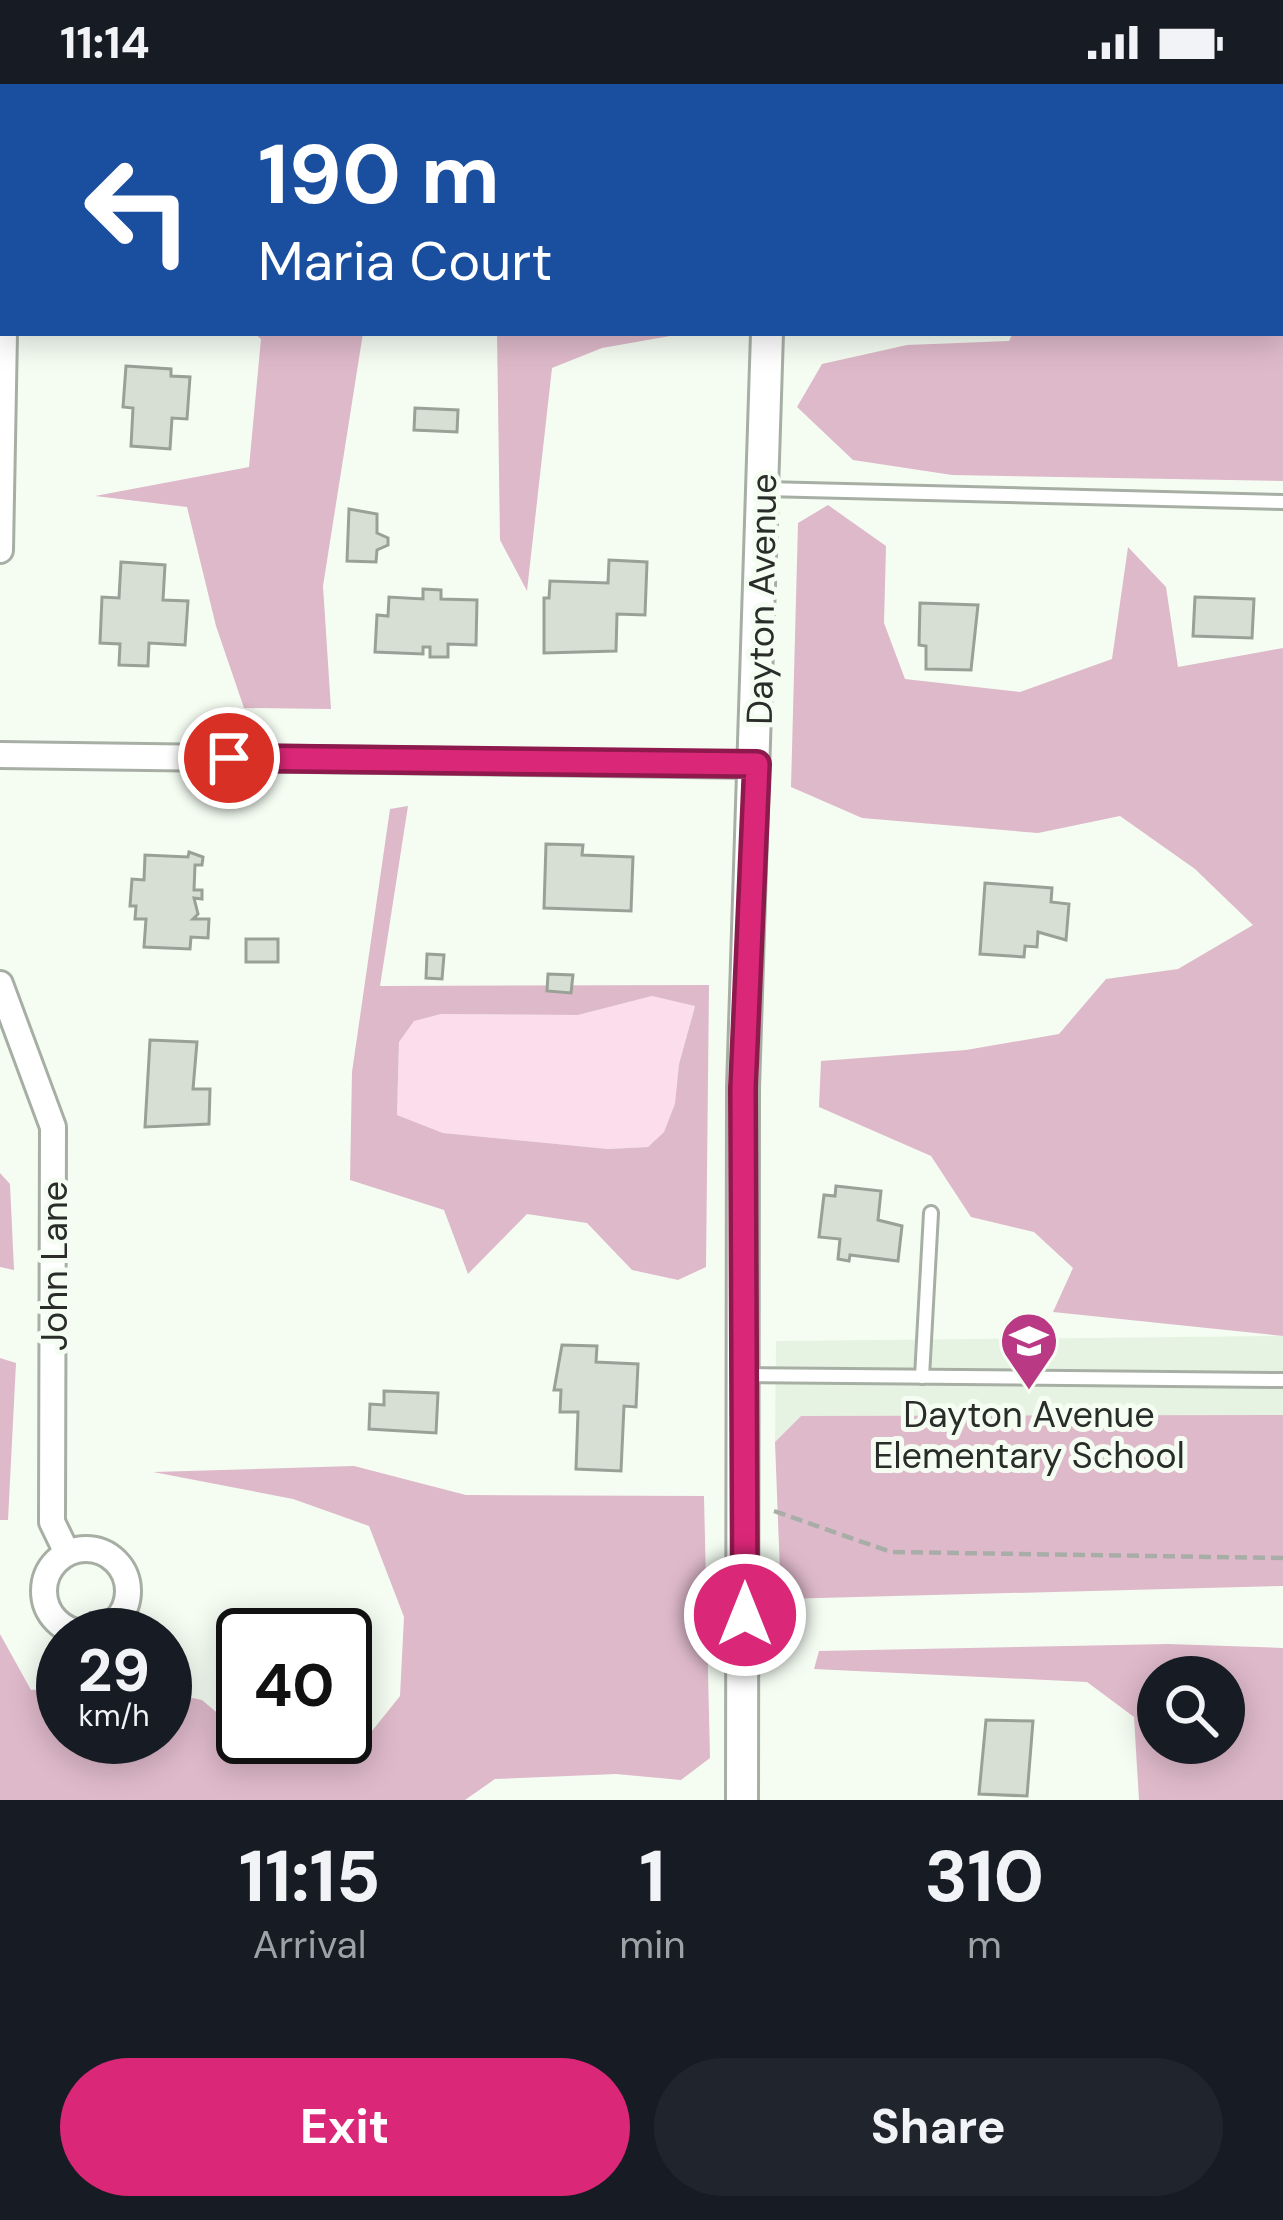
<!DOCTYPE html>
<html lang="en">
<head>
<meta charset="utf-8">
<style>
  :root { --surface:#171b24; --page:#20242c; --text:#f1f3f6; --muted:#9ea1a6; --accent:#db2777 }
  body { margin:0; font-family:"DM Sans",sans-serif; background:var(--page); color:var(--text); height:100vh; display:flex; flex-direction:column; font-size:45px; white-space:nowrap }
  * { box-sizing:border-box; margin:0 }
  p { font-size:39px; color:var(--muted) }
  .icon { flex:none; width:66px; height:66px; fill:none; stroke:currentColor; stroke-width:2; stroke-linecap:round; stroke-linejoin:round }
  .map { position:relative; height:1716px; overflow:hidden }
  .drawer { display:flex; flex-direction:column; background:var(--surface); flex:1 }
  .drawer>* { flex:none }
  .banner { position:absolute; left:0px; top:0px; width:1284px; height:252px; box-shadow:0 6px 30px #0003; background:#1a4fa0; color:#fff; overflow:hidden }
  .tools { position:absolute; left:1137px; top:1572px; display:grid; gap:24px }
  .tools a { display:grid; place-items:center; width:108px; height:108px; border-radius:50%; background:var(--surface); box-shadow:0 6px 30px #0003; font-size:60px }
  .speed { position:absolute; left:36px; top:1524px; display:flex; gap:24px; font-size:60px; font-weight:700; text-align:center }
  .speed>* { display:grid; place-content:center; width:156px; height:156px; border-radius:50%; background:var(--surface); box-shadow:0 6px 30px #0003; line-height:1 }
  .speed small { font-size:30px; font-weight:400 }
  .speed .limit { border:6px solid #111; border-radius:18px; background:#fff; color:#111 }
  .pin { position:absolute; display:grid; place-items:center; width:102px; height:102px; color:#fff; margin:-51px; border:6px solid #fff; border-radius:50%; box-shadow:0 3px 12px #0007 }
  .me { position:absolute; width:132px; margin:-66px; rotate:0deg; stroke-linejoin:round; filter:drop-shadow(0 0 9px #0008) }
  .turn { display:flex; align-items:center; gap:42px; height:252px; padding:0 60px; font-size:54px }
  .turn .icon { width:156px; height:156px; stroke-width:2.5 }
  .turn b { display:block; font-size:84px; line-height:102px }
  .eta { display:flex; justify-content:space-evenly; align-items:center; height:204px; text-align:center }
  .eta b { font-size:72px; font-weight:700; line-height:84px }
  .button { display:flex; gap:24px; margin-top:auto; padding:24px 60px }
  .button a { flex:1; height:138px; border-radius:72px; background:var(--accent); color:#fff; font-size:48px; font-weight:700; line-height:138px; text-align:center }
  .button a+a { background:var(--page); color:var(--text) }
  .status { display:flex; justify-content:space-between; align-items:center; height:84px; padding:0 60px; background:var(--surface); direction:ltr }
  .status svg { height:33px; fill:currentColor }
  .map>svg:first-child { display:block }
</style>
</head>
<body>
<div class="status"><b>11:14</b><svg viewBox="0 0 49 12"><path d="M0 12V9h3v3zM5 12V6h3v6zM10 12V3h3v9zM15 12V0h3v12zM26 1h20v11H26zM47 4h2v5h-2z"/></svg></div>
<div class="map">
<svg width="1283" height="1716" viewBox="0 0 1283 1716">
  <rect width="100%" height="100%" fill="#f5fdf3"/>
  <path fill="#e6f3e3" d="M1283 1252V1366L775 1358 776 1257Z"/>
  <path fill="#fbddeb" d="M652 912 695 921 679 980 676 1020 664 1048 648 1063 608 1065 443 1049 397 1031 399 958 414 936 441 930 578 931Z"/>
  <g fill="#deb9ca" fill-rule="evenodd">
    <path d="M0 0H738L3 3V206Z"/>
    <path d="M1283 65V397L952 391 853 376 797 323 822 280 907 261 1009 257 1013 249H1281Z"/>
    <path d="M254 249H363L323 502 331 625 244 624 216 542 187 423 95 412 249 383 261 255Z"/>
    <path d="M497 249H687L602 264 552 284 527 507 500 456Z"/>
    <path d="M828 421 886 462 884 539 905 595 1020 608 1112 575 1128 463 1166 503 1178 583 1283 564V1252L1053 1228 1073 1184 1034 1148 971 1133 931 1072 819 1023 821 977 966 966 1059 950 1106 895 1178 885 1253 841 1195 785 1120 732 1038 749 862 734 791 703 798 439Z"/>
    <path d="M408 722 380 902 709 901 706 1183 678 1196 632 1186 587 1139 527 1130 468 1190 444 1126 350 1096 352 988 390 725ZM652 912 695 922 679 980 675 1020 664 1048 648 1063 608 1065 443 1049 397 1031 399 958 414 937 441 930 578 931Z"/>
    <path d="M0 1089 10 1100 14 1186 0 1183Z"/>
    <path d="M0 1274 16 1279 8 1436H0Z"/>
    <path d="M1283 1331V1502L781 1515 775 1358 801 1332Z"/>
    <path d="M354 1382 466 1411 704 1412 710 1674 681 1696 616 1690 495 1695 465 1716H0V1550L31 1606 63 1603V1653H165V1608L202 1616 265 1669 356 1667 400 1612 404 1533 369 1442 293 1415 153 1388Z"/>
    <path d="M1168 1560 1283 1564V1716H1139L1134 1633 1087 1598 814 1585 819 1567ZM1158 1593H1224V1659H1158Z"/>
  </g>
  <g fill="#d7dfd5" stroke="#99a197" stroke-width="3">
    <path d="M126 282 171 285V292L190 293 187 335 172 334 170 365 131 362 133 324 123 323Z"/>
    <path d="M415 324 458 326 457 348 414 346Z"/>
    <path d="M349 425 377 430V449L388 454V461L377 466 376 478 347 477Z"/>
    <path d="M609 476 647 478 645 531 617 530 616 567 544 569V514H549L550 497 608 499Z"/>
    <path d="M121 478 165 481 163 516 188 517 185 561 149 559 148 582 119 581 120 560 100 559 102 513 119 514Z"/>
    <path d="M423 505 441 506V515L477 516 476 561 448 560V573H430V563H423V570L375 568 377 531 388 532 389 513 423 515Z"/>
    <path d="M1195 513 1254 515 1252 554 1193 552Z"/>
    <path d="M920 519 978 521 971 586 926 585V562L919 561Z"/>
    <path d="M546 760 583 761 582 771 633 773 631 827 544 824Z"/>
    <path d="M189 768 203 773 202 781H195L194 806H202V815L194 814 198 830 193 835H209L208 854 191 853 190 865 144 863 146 835H135L136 822H130L132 795 144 796 145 771 188 773Z"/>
    <path d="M985 799 1052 804 1051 818 1069 820 1066 856 1038 848 1037 863 1025 862 1024 873 980 870Z"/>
    <rect x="246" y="855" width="32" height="23"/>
    <path d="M427 870 444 871 442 895 426 894Z"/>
    <path d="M548 890 573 891 571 909 547 907Z"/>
    <path d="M150 956 197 958 193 1005H210L209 1040 145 1043Z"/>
    <path d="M836 1102 881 1107 878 1136 902 1142 898 1177 850 1171 849 1177 838 1175 840 1155 819 1153 824 1111 835 1112Z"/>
    <path d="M562 1261 597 1262 596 1278 638 1280 636 1323 624 1322 621 1387 576 1385 578 1328H560L561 1306H554Z"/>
    <path d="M384 1307 438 1309 436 1349 369 1345 370 1320 384 1321Z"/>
    <path d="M264 1535 308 1548 307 1551H259Z"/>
    <path d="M345 1554 362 1559 351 1596 345 1594Z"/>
    <path d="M986 1636 1033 1637 1027 1712 979 1710Z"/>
  </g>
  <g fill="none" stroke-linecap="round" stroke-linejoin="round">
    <defs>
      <g id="service">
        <path d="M765 405 1283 418"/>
        <path d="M746 1291 1283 1296"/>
        <path d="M922 1293 931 1129"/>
      </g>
      <g id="minor">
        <path d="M0 466 4 249"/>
        <path d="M0 671 756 681"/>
        <path d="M0 900 53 1043 52 1438 67 1469"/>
        <circle cx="86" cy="1507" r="42"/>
      </g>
      <g id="tertiary">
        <path d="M773 3 774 0"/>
        <path d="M742 1716 743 1004 767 249"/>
      </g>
    </defs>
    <use href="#service" stroke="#a7afa5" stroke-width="18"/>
    <use href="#minor" stroke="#a7afa5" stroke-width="30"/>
    <use href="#tertiary" stroke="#a7afa5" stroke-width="36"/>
    <path stroke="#a8aea7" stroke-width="4.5" stroke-dasharray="12 6" stroke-linecap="butt" d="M774 1427 891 1468 1283 1474"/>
    <use href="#service" stroke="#fff" stroke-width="12"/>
    <use href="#minor" stroke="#fff" stroke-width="24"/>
    <use href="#tertiary" stroke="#fff" stroke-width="30"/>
  </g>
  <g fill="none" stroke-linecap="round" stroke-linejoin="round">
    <defs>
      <path id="route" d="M229 674 757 680 743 1004 745 1531"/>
    </defs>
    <use href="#route" stroke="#8e194d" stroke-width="30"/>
    <use href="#route" stroke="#db2777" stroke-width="21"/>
  </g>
  <defs>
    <symbol id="school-pin" viewBox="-11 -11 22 30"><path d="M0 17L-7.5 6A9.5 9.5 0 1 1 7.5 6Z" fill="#b93984" stroke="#f5fdf3"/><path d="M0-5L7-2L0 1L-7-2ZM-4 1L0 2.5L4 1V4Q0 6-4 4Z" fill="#fff"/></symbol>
  </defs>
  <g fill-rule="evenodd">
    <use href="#school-pin" x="996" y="1224" width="66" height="90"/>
  </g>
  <g text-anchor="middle" stroke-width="10" stroke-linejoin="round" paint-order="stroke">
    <g font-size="36" fill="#292c28" stroke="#f5fdf3">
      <text transform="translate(761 515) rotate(-89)" y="13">Dayton Avenue</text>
      <text transform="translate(54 1182) rotate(-90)" y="13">John Lane</text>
    </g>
    <g font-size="36" fill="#292c28" stroke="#f5fdf3">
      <text x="1029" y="1343">Dayton Avenue<tspan x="1029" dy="41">Elementary School</tspan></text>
    </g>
  </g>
</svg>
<div class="tools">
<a><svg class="icon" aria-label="search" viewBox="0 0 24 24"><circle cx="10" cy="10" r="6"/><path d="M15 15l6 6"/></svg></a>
</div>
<div class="speed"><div>29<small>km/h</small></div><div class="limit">40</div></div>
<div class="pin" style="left:229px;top:674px;background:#d93025"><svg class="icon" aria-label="arrive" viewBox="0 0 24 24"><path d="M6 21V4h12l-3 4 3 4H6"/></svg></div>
<svg class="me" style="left:745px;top:1531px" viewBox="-20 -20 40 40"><circle r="17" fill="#db2777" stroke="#fff" stroke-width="3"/><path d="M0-11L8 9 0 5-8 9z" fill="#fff"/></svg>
<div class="banner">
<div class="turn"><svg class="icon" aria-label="left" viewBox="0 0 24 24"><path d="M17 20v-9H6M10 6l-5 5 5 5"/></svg><div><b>190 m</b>Maria Court</div></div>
</div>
</div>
<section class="drawer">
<div class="eta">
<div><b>11:15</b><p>Arrival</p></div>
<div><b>1</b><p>min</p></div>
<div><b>310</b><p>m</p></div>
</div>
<div class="button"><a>Exit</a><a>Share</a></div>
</section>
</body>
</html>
